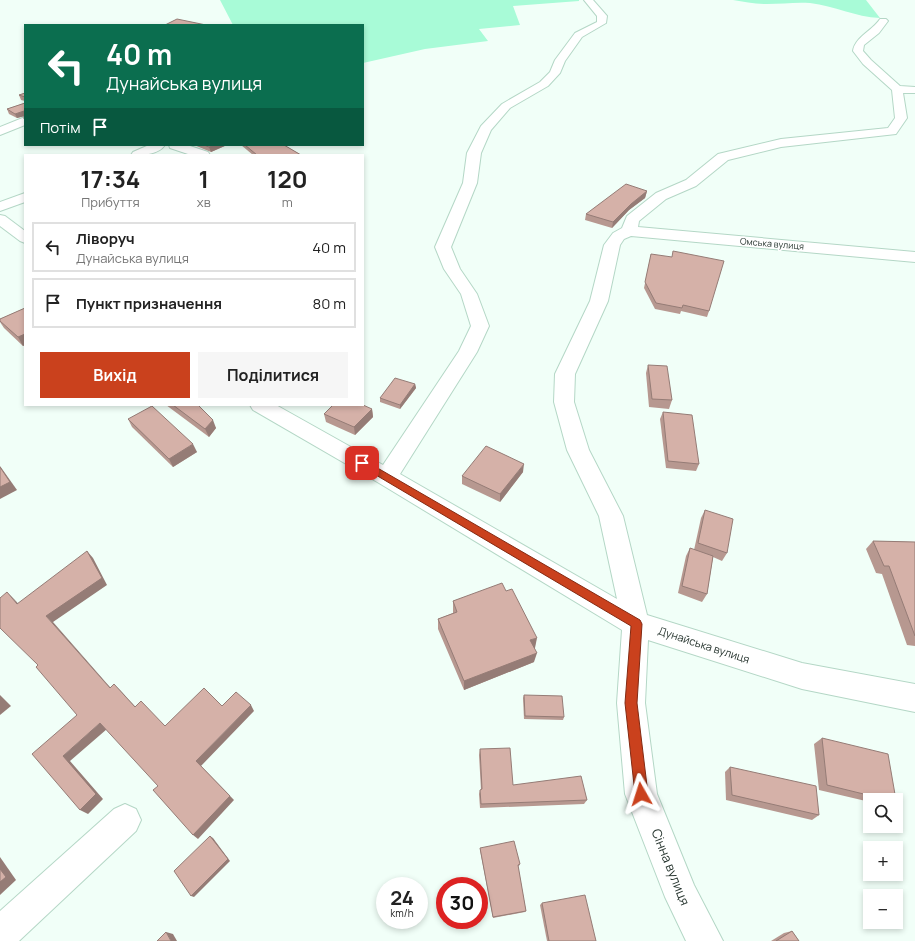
<!DOCTYPE html>
<html lang="uk">
<head>
<meta charset="utf-8">
<style>
  :root { --surface:#fff; --page:#f6f6f6; --text:#222; --muted:#767676; --line:#e0e0e0; --accent:#ca411d }
  body { margin:0; font-family:Manrope,sans-serif; background:var(--page); color:var(--text); height:100vh; display:flex; flex-direction:column; font-size:15px; white-space:nowrap }
  * { box-sizing:border-box; margin:0 }
  p { font-size:13px; color:var(--muted) }
  .icon { flex:none; width:22px; height:22px; fill:none; stroke:currentColor; stroke-width:2; stroke-linecap:round; stroke-linejoin:round }
  .map { position:relative; flex:1; overflow:hidden }
  .drawer { position:absolute; left:24px; top:154px; width:340px; height:252px; display:flex; flex-direction:column; background:var(--surface); border-radius:0px; box-shadow:0 2px 6px #0003 }
  .drawer>* { flex:none }
  .banner { position:absolute; left:24px; top:24px; width:340px; height:122px; border-radius:0px; box-shadow:0 2px 6px #0003; background:#0b6e4f; color:#fff; overflow:hidden }
  .fabs { position:absolute; left:863px; top:793px; display:grid; gap:8px }
  .fabs a { display:grid; place-items:center; width:40px; height:40px; border-radius:0px; background:var(--surface); box-shadow:0 2px 6px #0003; font-size:20px }
  .speed { position:absolute; left:376px; top:877px; display:flex; gap:8px; font-size:20px; font-weight:700; text-align:center }
  .speed>* { display:grid; place-content:center; width:52px; height:52px; border-radius:50%; background:var(--surface); box-shadow:0 2px 6px #0003; line-height:1 }
  .speed small { font-size:10px; font-weight:400 }
  .speed .limit { border:6px solid #d22; background:#fff; color:#111 }
  .pin { position:absolute; display:grid; place-items:center; width:34px; height:34px; color:#fff; margin:-17px; border-radius:8px; box-shadow:0 2px 6px #0006 }
  .me { position:absolute; width:44px; margin:-22px; rotate:354deg; stroke-linejoin:round; filter:drop-shadow(0 0 3px #0008) }
  .turn { display:flex; align-items:center; gap:14px; height:84px; padding:0 16px; font-size:18px }
  .turn .icon { width:52px; height:52px; stroke-width:2.5 }
  .turn b { display:block; font-size:28px; line-height:34px }
  .then { display:flex; align-items:center; height:38px; padding:0 16px; background:#0003; gap:8px; font-size:15px }
  .eta { display:flex; justify-content:space-evenly; align-items:center; height:68px; text-align:center }
  .eta b { font-size:24px; font-weight:700; line-height:28px }
  .action { display:flex; gap:8px; margin-top:auto; padding:8px 16px }
  .action a { flex:1; height:46px; border-radius:0px; background:var(--accent); color:#fff; font-size:16px; font-weight:700; line-height:46px; text-align:center }
  .action a+a { background:var(--page); color:var(--text) }
  ul { padding:0; list-style:none }
  li { display:flex; align-items:center; gap:12px; height:50px; margin:0 8px 6px; padding:0 8px; border:2px solid var(--line); border-radius:0px }
  li div { flex:1 }
  li b { display:block; font-size:15px }
  li em { font-style:normal }
  .map>svg:first-child { display:block }
</style>
</head>
<body>
<div class="map">
<svg width="915" height="941" viewBox="0 0 915 941">
  <rect width="100%" height="100%" fill="#f1fff8"/>
  <g fill="#a8fbd7">
    <path d="M220 0H579V1L513 6 520 25 479 29 488 41 425 49 363 63V25H233Z"/>
    <path d="M733 0H866L880 18C855 17 835 6 810 3 795 2 782 4 767 4 755 4 744 2 733 0Z"/>
  </g>
  <g fill="none" stroke-linecap="round" stroke-linejoin="round">
    <defs>
      <g id="minor">
        <path d="M584 0H593L607 16 606 23 582 37 565 61 560 73 548 86 510 108 491 130 481 153 477 183 451 247 460 269 477 294 489 326 477 352 400 474 617 599 599 516 567 450 554 402 555 374 590 301 604 245 613 233 622 228 627 216 656 193 686 180 718 154 781 139 888 128 895 118 892 90 863 64 853 51C855 37 872 31 880 19H886L888 21 879 33 864 45 863 51 871 60 900 86 915 87V93H903L907 118 896 134 781 147 728 160 696 186 666 199 639 221 638 227 915 252V262L631 236 624 239 620 245 608 301 575 374 574 402 589 450 623 516 647 615 802 663 915 684V712L802 689 648 640 645 703 657 794 694 885 723 941H686L665 897 625 794 617 703 622 630 379 483 253 410 250 405H276L383 465 459 351 471 326 461 294 444 269 435 247 463 183 467 153 481 126 502 104 540 82 550 72 555 60 575 33 597 22V16Z"/>
        <path d="M25 117V125L0 135V127Z"/>
        <path d="M149 145H165C158 155 143 155 131 155L133 152Z"/>
        <path d="M169 145H187L208 152 210 155H191L170 148Z"/>
        <path d="M25 193V202L0 211V202Z"/>
        <path d="M0 215 5 216 25 231V243L20 241 0 226Z"/>
        <path d="M125 804 136 809 141 820 136 831 19 941H0V911L114 809Z"/>
      </g>
    </defs>
    <use href="#minor" stroke="#b4d7c6" stroke-width="2"/>
    <use href="#minor" fill="#fff" fill-rule="evenodd"/>
  </g>
  <g fill="#b79890">
    <path d="M25 93V101L21 100 19 95Z"/>
    <path d="M25 103V120L24 116 17 118 9 114 7 109Z"/>
    <path d="M194 145H227L211 152Z"/>
    <path d="M241 145H284L301 155H253Z"/>
    <path d="M647 191 645 198 629 210 612 228 585 220 586 214Z"/>
    <path d="M651 254 709 311 707 317 681 311 680 314 655 309 644 288Z"/>
    <path d="M25 308V345L23 346 4 328 0 322V319Z"/>
    <path d="M648 365 672 400 669 409 649 407 646 373Z"/>
    <path d="M415 384 416 388 400 409 380 402V398Z"/>
    <path d="M166 405H198L216 428 209 437Z"/>
    <path d="M372 409 373 417 355 435 326 422 324 414Z"/>
    <path d="M663 412 699 464 696 471 666 468 660 419Z"/>
    <path d="M128 419 197 452 173 467 132 427Z"/>
    <path d="M523 472 500 502 462 484V476Z"/>
    <path d="M705 510 727 553 722 561 713 557 707 594 702 602 678 593 686 556 690 548 694 550 701 518Z"/>
    <path d="M873 541 915 542V646L907 645 882 574 876 573 866 549Z"/>
    <path d="M506 591 535 648H534V662L464 690 438 629V619L453 613V601Z"/>
    <path d="M524 695 564 717 563 720 524 719 523 698Z"/>
    <path d="M822 738 896 800H870V802L819 790 814 744Z"/>
    <path d="M480 749 513 785 587 800 584 804 480 808 479 794 480 790H481L479 755Z"/>
    <path d="M730 767 819 815 812 820 726 800 725 772Z"/>
    <path d="M480 848 520 864 519 866H518L526 911 525 912 493 918 480 850Z"/>
    <path d="M542 903 596 941H547L540 905Z"/>
    <path d="M792 931 799 941H771L784 933Z"/>
  </g>
  <g fill="#957c76">
    <path d="M24 111 25 116 17 118 15 114Z"/>
    <path d="M214 145H227L211 152 209 147Z"/>
    <path d="M647 191 645 198 629 210 612 228 613 222 631 204Z"/>
    <path d="M25 334V345L23 346 18 337Z"/>
    <path d="M415 384 416 388 400 409V405Z"/>
    <path d="M372 409 373 417 355 435 354 427Z"/>
    <path d="M213 420 216 428 209 437 205 429Z"/>
    <path d="M193 444 197 452 173 467 169 459Z"/>
    <path d="M524 464 523 472 500 502V494Z"/>
    <path d="M0 466 17 490 0 499Z"/>
    <path d="M87 551 93 558 107 585 53 622 116 694 110 688 46 616Z"/>
    <path d="M7 592 14 599 24 610 17 604Z"/>
    <path d="M537 638 535 648 528 650 530 640Z"/>
    <path d="M537 653 534 662 464 690V681Z"/>
    <path d="M114 684 120 690 141 713 135 707Z"/>
    <path d="M0 695 11 706 0 715Z"/>
    <path d="M251 705 254 711 201 766 234 800 198 839 193 835 196 761Z"/>
    <path d="M100 723 107 729 70 761 103 799 88 814 80 810 63 756Z"/>
    <path d="M210 836 213 838 230 861 194 897 191 896Z"/>
    <path d="M0 857 16 880 0 895Z"/>
    <path d="M166 932 173 934 177 941H171Z"/>
  </g>
  <g fill="#d5b1a8" stroke="#957c76">
    <path d="M177 19 206 25H165Z"/>
    <path d="M25 93V97L19 95Z"/>
    <path d="M25 103V119H24V111L15 114 7 109Z"/>
    <path d="M204 145H214L209 147Z"/>
    <path d="M245 145H284L301 155H257Z"/>
    <path d="M626 184 647 191 631 204 613 222 586 214Z"/>
    <path d="M673 251 724 261 709 311 683 305 682 308 656 303 645 282 651 254 672 257Z"/>
    <path d="M25 308V334L18 337 0 321V319Z"/>
    <path d="M648 365 667 366 672 400 652 399Z"/>
    <path d="M395 378 415 384 400 405 380 398Z"/>
    <path d="M173 405H198L213 420 205 429Z"/>
    <path d="M333 405H363L372 409 354 427 324 414Z"/>
    <path d="M152 406 193 444 169 459 128 419Z"/>
    <path d="M663 412 692 415 699 464 668 461Z"/>
    <path d="M486 446 524 464 500 494 462 476Z"/>
    <path d="M0 467 10 482 0 487Z"/>
    <path d="M705 510 733 519 727 553 698 543Z"/>
    <path d="M873 541 915 542V636L889 566H884Z"/>
    <path d="M690 548 713 556 707 594 682 586Z"/>
    <path d="M87 551 102 578 46 616 110 688 114 684 135 707 141 701 165 726 204 688 222 706 236 692 251 705 196 761 230 796 193 835 153 790 158 786 100 723 63 756 96 794 80 810 32 754 77 715 36 667 38 665 0 628V598L7 592 17 604Z"/>
    <path d="M502 583 506 591 512 589 537 638 530 640 537 653 464 681 438 619 457 612 453 601Z"/>
    <path d="M524 695 562 696 564 717 525 716Z"/>
    <path d="M822 738 888 754 896 800H888L827 785Z"/>
    <path d="M510 748 513 785 581 776 587 800 481 804 480 790 482 789 480 749Z"/>
    <path d="M730 767 816 786 819 815 732 795Z"/>
    <path d="M210 836 228 859 191 896 174 871Z"/>
    <path d="M514 841 520 864 518 865 526 911 493 917 480 848Z"/>
    <path d="M0 869 6 877 0 882Z"/>
    <path d="M585 895 596 941H549L542 903Z"/>
    <path d="M792 931 799 941H776Z"/>
    <path d="M166 932 171 941H157Z"/>
  </g>
  <path fill="#ca411d" stroke="#832a13" d="M362 459 640 620 642 624 637 703 648 794 646 798 641 800 637 798 635 794 625 703 631 626 359 465 357 463Z"/>
  <g text-anchor="middle" stroke-width="3" stroke-linejoin="round" paint-order="stroke">
    <g font-size="9" fill="#293731" stroke="#fff">
      <text transform="translate(772 244) rotate(5)" y="3">Омська вулиця</text>
    </g>
    <g font-size="11" fill="#293731" stroke="#fff">
      <text transform="translate(704 645) rotate(18)" y="4">Дунайська вулиця</text>
    </g>
    <g font-size="13" fill="#293731" stroke="#fff">
      <text transform="translate(671 867) rotate(68)" y="5">Сінна вулиця</text>
    </g>
  </g>
</svg>
<div class="fabs">
<a><svg class="icon" aria-label="search" viewBox="0 0 24 24"><circle cx="10" cy="10" r="6"/><path d="M15 15l6 6"/></svg></a>
<a>+</a>
<a>−</a>
</div>
<div class="speed"><div>24<small>km/h</small></div><div class="limit">30</div></div>
<div class="pin" style="left:362px;top:463px;background:#d93025"><svg class="icon" aria-label="arrive" viewBox="0 0 24 24"><path d="M6 21V4h12l-3 4 3 4H6"/></svg></div>
<svg class="me" style="left:641px;top:794px" viewBox="-20 -20 40 40"><path d="M0-17L14 15 0 8-14 15z" fill="#ca411d" stroke="#fff" stroke-width="4"/></svg>
<div class="banner">
<div class="turn"><svg class="icon" aria-label="left" viewBox="0 0 24 24"><path d="M17 20v-9H6M10 6l-5 5 5 5"/></svg><div><b>40 m</b>Дунайська вулиця</div></div>
<div class="then">Потім<svg class="icon" aria-label="arrive" viewBox="0 0 24 24"><path d="M6 21V4h12l-3 4 3 4H6"/></svg></div>
</div>
<section class="drawer">
<div class="eta">
<div><b>17:34</b><p>Прибуття</p></div>
<div><b>1</b><p>хв</p></div>
<div><b>120</b><p>m</p></div>
</div>
<ul>
<li><svg class="icon" aria-label="left" viewBox="0 0 24 24"><path d="M17 20v-9H6M10 6l-5 5 5 5"/></svg><div><b>Ліворуч</b><p>Дунайська вулиця</p></div><em>40 m</em></li>
<li><svg class="icon" aria-label="arrive" viewBox="0 0 24 24"><path d="M6 21V4h12l-3 4 3 4H6"/></svg><div><b>Пункт призначення</b></div><em>80 m</em></li>
</ul>
<div class="action"><a>Вихід</a><a>Поділитися</a></div>
</section>
</div>
</body>
</html>
